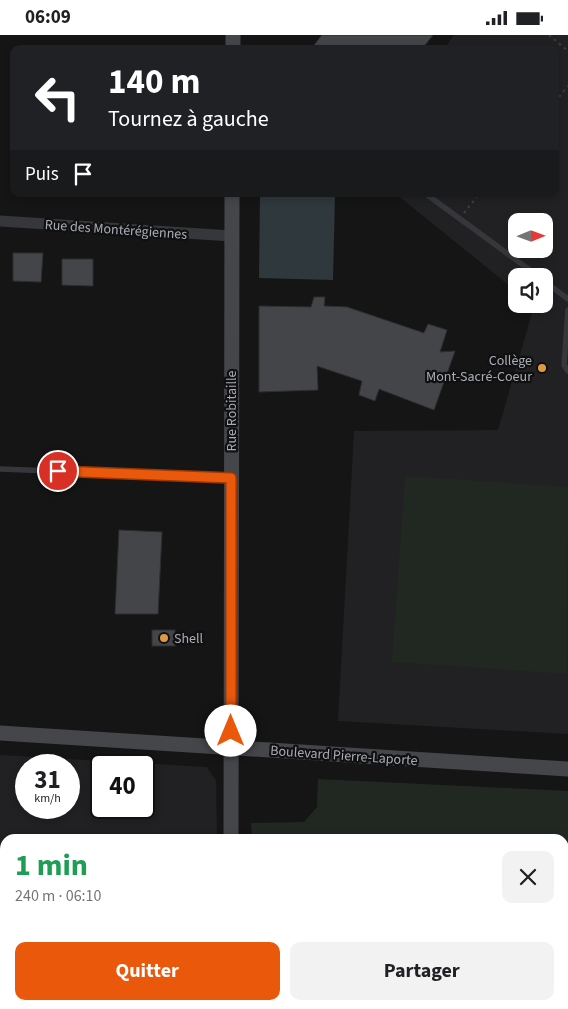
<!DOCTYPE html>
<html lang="fr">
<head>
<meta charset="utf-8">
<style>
  :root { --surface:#fff; --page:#f2f2f2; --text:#202124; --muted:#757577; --accent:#ea580c }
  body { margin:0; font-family:"Source Sans 3",sans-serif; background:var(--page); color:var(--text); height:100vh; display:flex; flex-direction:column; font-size:19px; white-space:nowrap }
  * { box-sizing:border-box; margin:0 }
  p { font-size:16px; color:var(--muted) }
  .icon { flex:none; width:28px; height:28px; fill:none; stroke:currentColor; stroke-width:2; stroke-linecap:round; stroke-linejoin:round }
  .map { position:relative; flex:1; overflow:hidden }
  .side { position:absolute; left:0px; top:799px; width:569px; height:176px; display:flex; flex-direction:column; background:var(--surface); border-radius:15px 15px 0 0; box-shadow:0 2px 8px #0003 }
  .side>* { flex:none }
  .hud { position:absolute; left:10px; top:10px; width:549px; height:152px; border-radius:10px; box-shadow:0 2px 8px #0003; background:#202124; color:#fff; overflow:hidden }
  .needle { width:32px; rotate:89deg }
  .fabs { position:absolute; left:508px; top:178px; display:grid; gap:10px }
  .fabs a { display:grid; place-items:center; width:45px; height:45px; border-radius:10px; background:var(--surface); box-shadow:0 2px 8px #0003; font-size:25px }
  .speed { position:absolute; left:15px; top:719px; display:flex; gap:10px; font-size:25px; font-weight:700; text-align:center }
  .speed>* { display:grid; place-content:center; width:65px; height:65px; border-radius:50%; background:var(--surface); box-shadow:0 2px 8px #0003; line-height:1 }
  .speed small { font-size:12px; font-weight:400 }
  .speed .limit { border:2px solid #111; border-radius:8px; background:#fff; color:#111 }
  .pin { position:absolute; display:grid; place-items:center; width:42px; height:42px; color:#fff; margin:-21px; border:2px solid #fff; border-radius:50%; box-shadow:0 1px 5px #0007 }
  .me { position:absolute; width:55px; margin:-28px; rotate:0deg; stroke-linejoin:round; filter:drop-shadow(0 0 4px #0008) }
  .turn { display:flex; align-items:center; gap:18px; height:105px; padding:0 15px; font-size:22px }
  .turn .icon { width:65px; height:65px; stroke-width:2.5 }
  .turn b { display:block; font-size:35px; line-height:42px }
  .then { display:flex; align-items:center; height:48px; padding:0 15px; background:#0003; gap:10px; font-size:19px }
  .round { display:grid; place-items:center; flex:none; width:52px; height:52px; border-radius:10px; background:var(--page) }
  .overview { display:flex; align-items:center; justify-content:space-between; height:85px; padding:0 15px }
  h1 { font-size:30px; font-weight:700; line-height:38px; color:#1e9e55 }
  .button { display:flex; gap:10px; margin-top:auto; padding:10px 15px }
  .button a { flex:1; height:58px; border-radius:10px; background:var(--accent); color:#fff; font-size:20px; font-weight:700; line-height:58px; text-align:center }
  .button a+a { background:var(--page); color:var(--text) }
  .status { display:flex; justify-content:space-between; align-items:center; height:35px; padding:0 25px; background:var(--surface); direction:ltr }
  .status svg { height:14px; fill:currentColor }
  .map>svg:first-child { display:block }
</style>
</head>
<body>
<div class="status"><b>06:09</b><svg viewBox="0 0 49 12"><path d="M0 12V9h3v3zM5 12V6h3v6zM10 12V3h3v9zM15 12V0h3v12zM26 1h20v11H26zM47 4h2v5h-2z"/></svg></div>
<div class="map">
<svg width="568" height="974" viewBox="0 0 568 974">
  <rect width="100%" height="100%" fill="#151516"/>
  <g fill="#212123" fill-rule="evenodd">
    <path d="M454 0H568V699L338 686 354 396 498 395 534 271 532 269H544V241H516V256L396 159H555V14H444ZM516 186H544V214H516Z"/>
    <path d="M0 720 207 732 216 746 217 804H5V912H0ZM26 730H69V772H26ZM101 730H144V772H101Z"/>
    <path d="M564 822 568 823V974H391V970H564Z"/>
    <rect x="128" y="970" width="90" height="4"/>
  </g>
  <g fill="#212821">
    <path d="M405 441 568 452 567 639 392 627Z"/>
    <path d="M318 744 568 756V823L564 822V804H252L251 788 304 787 317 772Z"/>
  </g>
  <path fill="#2f383d" d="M260 159H335L333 245 259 243Z"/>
  <g fill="#444549" stroke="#2f2f32">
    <path d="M322 0H433L422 14H311Z"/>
    <path d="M13 218H43L41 247 13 246Z"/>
    <path d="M62 224H93V251L62 250Z"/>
    <path d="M314 262H325L324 271 347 272 424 298 428 289 447 295 440 317 455 316 434 375 379 354 375 366 359 360 362 346 317 331 318 355 259 357V271L311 272Z"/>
    <path d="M119 495 162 497 158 579H115Z"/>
    <rect x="152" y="595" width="23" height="16"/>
  </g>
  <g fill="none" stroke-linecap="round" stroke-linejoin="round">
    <g stroke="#3c3e42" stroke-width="2" stroke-dasharray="2.5 4" stroke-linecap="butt">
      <path d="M549 0 568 16"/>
      <path d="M555 67 568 51"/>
      <path d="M464 178 479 159"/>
    </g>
    <g stroke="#36373b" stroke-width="5.5">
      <path d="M426 159 538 241"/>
      <path d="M544 246 568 264"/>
      <path d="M568 275 564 330 568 336"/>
      <path d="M0 434 231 443"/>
    </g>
    <g stroke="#36373b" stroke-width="11">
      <path d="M0 186 232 201"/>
      <path d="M0 917 5 918"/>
      <path d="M125 974V970"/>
    </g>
    <g stroke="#44464a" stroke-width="15">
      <path d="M233 14V0"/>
      <path d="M0 698 568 734"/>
      <path d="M231 804 232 159"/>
      <path d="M232 970V974"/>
    </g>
  </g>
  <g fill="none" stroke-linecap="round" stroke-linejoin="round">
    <defs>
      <path id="route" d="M58 436 231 443V696"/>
    </defs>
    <use href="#route" stroke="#983908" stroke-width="12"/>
    <use href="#route" stroke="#ea580c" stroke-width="9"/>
  </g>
  <g fill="#de9a45" stroke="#101011" stroke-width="2">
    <circle cx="542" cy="333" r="5"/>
    <circle cx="164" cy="603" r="5"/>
  </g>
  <g text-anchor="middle" stroke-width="4.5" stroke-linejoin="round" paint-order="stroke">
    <g font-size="14" fill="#a8adb5" stroke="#101011">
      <text transform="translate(116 194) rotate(4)" y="5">Rue des Montérégiennes</text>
      <text transform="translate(231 376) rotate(-90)" y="5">Rue Robitaille</text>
      <text transform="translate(344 720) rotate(4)" y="5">Boulevard Pierre-Laporte</text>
    </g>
    <g font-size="14" fill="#a8adb5" stroke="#101011" text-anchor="end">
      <text x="532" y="330">Collège<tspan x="532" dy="16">Mont-Sacré-Coeur</tspan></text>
      <text x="174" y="608" text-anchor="start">Shell</text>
    </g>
  </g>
</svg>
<div class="fabs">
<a><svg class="needle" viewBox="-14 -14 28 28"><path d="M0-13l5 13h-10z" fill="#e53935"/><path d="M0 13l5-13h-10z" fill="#757577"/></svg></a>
<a><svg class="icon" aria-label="sound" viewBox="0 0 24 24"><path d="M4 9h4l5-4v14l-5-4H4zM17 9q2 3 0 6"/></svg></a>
</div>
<div class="speed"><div>31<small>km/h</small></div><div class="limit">40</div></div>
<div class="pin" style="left:58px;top:436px;background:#d93025"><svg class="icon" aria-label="arrive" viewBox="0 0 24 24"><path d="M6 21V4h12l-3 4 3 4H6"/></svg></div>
<svg class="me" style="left:231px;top:696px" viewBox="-20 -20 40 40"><circle r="19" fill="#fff"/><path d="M0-13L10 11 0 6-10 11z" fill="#ea580c"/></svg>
<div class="hud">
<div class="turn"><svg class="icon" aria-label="left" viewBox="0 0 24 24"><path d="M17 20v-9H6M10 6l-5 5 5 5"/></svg><div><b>140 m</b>Tournez à gauche</div></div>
<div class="then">Puis<svg class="icon" aria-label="arrive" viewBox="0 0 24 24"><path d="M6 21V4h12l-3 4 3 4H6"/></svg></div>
</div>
<section class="side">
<div class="overview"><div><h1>1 min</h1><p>240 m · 06:10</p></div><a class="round"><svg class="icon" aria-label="close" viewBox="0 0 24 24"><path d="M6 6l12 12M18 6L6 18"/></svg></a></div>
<div class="button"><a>Quitter</a><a>Partager</a></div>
</section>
</div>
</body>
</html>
